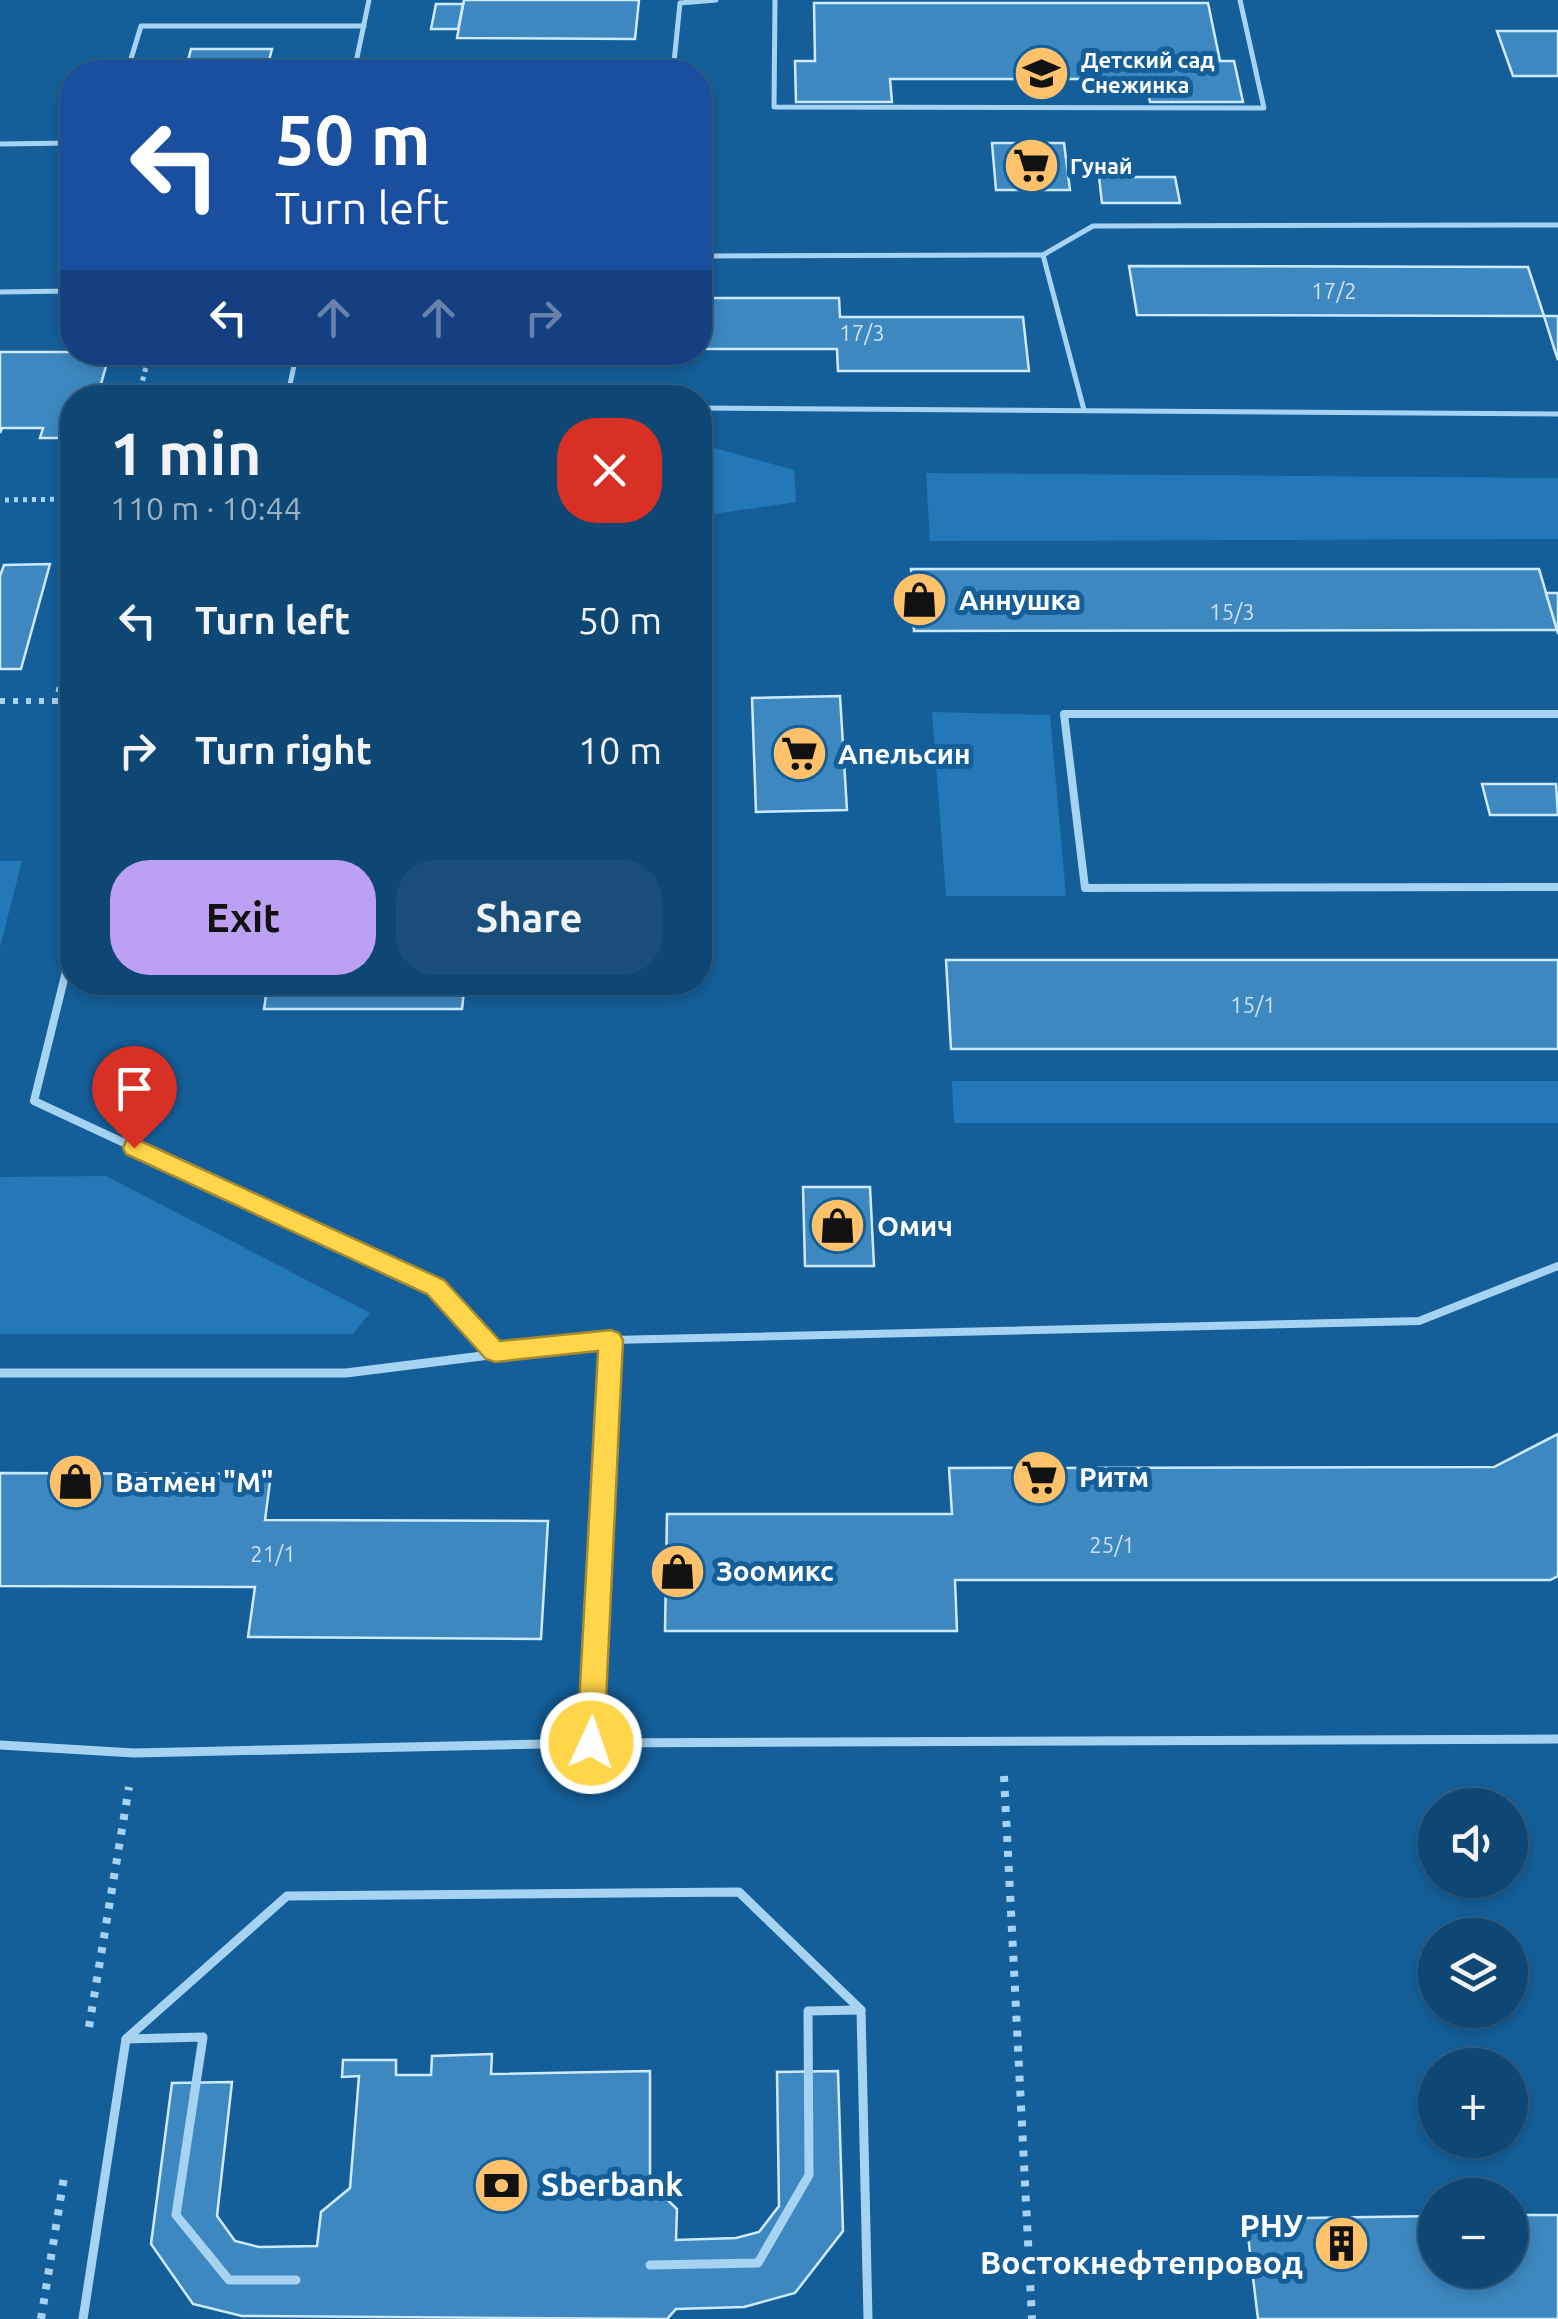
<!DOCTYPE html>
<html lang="en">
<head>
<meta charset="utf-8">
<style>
  :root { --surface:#0f4774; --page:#184e79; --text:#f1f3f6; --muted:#9bb2c5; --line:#2f5f86; --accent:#bca0f2 }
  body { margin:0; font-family:Ubuntu,sans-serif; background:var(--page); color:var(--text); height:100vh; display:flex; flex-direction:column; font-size:38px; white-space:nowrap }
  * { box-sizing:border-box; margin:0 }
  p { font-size:32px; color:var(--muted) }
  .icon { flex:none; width:55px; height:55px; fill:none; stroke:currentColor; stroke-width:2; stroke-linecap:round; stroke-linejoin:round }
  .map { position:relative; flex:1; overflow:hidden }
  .sheet { position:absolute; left:60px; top:385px; width:652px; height:610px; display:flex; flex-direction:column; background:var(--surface); border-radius:40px; box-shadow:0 5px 15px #0003,0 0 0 2px var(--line) }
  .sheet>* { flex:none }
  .guide { position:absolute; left:60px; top:60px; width:652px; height:305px; border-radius:40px; box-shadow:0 5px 15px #0003,0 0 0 2px var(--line); background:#1a4fa0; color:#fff; overflow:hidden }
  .controls { position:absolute; left:1418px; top:1788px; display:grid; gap:20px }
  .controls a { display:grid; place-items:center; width:110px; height:110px; border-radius:50%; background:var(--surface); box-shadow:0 5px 15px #0003,0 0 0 2px var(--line); font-size:50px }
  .pin { position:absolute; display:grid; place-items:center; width:85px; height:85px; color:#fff; margin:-102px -42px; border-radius:50% 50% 50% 0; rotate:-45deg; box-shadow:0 0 10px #0007 }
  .pin .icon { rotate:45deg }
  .me { position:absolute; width:110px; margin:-55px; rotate:3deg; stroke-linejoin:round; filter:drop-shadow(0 0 8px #0008) }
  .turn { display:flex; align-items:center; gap:35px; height:210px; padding:0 50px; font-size:45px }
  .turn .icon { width:130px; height:130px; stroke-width:2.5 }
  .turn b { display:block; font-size:70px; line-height:85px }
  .lanes { display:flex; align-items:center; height:95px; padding:0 50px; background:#0003; justify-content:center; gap:50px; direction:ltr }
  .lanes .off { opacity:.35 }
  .round { display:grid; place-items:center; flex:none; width:105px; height:105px; border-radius:40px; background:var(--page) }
  .headline { display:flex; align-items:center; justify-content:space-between; height:170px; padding:0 50px }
  h1 { font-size:60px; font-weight:600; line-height:75px }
  .primary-button { display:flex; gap:20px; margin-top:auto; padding:20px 50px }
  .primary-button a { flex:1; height:115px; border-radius:40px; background:var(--accent); color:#111; font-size:40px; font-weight:600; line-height:115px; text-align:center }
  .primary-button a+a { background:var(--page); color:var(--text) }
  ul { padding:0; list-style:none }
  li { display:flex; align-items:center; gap:30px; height:130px; padding:0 50px }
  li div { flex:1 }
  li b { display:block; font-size:38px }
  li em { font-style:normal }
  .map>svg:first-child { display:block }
</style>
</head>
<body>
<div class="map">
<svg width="1558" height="2319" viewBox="0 0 1558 2319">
  <rect width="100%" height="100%" fill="#145f9a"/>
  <g fill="#2378b7">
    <path d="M700 444 794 470 796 502 700 516Z"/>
    <path d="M926 473 1558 478V539L930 541Z"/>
    <path d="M932 712 1050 715 1066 896H946Z"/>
    <path d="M0 861H22L0 947Z"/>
    <path d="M952 1081H1558V1123H954Z"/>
    <path d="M106 1176 370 1313 353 1334H0V1177Z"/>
  </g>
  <g fill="#3d88c1" stroke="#cfeafd" stroke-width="2.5">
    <path d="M464 0H639L635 39 457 38Z"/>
    <path d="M814 3H1208L1220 61H1234L1243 102H1150L1146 79H890L892 102H796L795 61H815Z"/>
    <path d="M436 4H463L458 29H431Z"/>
    <path d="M1497 31H1558V76H1513Z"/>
    <path d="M191 49H272L266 72H185Z"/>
    <path d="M992 143H1064L1070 190H996Z"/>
    <path d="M1099 177H1175L1180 203H1102Z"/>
    <path d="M1129 266 1528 267 1544 316 1137 315Z"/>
    <path d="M700 298H839L840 317H1023L1029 371H838L837 349H700Z"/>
    <path d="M1544 316H1558V360L1554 348Z"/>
    <path d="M0 352H110L97 398H72V438H40L43 428H2L0 433Z"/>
    <path d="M50 564 21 669H0V576L4 565Z"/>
    <path d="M911 569H1539L1557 630 914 631Z"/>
    <path d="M1546 593H1558V634L1557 630Z"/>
    <path d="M840 696 847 810 756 812 752 698Z"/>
    <path d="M1482 784H1556L1558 815H1490Z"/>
    <path d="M946 960H1558V1049H951Z"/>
    <path d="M268 982H465L462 1009H264Z"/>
    <path d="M803 1187H870L874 1266H805Z"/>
    <path d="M1558 1434V1576L1550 1580H955L957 1631H665L667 1514H952L949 1468 1494 1467Z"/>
    <path d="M0 1473 271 1474 265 1520 548 1521 541 1639 248 1637 255 1587 0 1586Z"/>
    <path d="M492 2054 491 2074 650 2071V2183L677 2209 676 2240 736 2238 759 2232 779 2206 777 2072 838 2071 843 2231 795 2293 744 2307 676 2309 667 2319 242 2316 193 2304 151 2244 172 2083 232 2082 217 2216 235 2241 259 2247 317 2246 321 2212 350 2188 359 2076 342 2077 343 2060H396V2075H431L432 2056Z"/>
    <path d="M1510 2215H1558V2319H1258L1246 2219 1435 2216V2270H1510Z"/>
  </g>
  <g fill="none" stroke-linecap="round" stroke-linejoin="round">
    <g stroke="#a7d3f3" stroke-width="5" stroke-dasharray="4 5" stroke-linecap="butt">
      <path d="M138 398 150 352"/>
      <path d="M5 500 72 499"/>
    </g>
    <g stroke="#a7d3f3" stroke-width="6" stroke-dasharray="5 8" stroke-linecap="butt">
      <path d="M0 701H56L72 642"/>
      <path d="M56 701H72"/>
    </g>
    <g stroke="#a7d3f3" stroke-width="8" stroke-dasharray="6 9" stroke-linecap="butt">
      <path d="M1004 1776 1032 2319"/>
      <path d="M89 2027 129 1787"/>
      <path d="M41 2319 64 2177"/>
    </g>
    <g stroke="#a7d3f3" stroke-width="5">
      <path d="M775 0 774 107 1264 108 1240 0"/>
      <path d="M127 72 141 26H364"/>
      <path d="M354 72 369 0"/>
      <path d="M673 72 680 3 716 0"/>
      <path d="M0 144 72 143"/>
      <path d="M1043 255 1084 410"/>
      <path d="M700 256 1043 255 1093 226 1558 225"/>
      <path d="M61 291 72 253"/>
      <path d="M0 292 72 291"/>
      <path d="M287 398 297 352"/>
      <path d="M700 408 1558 414"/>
    </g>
    <g stroke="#a7d3f3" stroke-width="8">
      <path d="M1558 714H1064L1085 888 1558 887"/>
      <path d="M72 947 34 1101 435 1287 489 1345"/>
      <path d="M567 1345 611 1340"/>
      <path d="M611 1345V1340L1419 1321 1558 1266"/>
    </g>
    <g stroke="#a7d3f3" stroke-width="9">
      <path d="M487 1343 495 1352"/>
      <path d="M0 1373H346L587 1343"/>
      <path d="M591 1743 611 1343"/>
      <path d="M0 1745 134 1753 591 1743 1558 1739"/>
      <path d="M126 2039 203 2037 176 2215 229 2280H296"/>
      <path d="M650 2265 758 2263 809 2175 808 2011 861 2010"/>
      <path d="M83 2319 126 2039 287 1896 739 1892 861 2010 868 2319"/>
    </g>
  </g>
  <path fill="#ffd54a" stroke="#a68a30" stroke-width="2.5" d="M134 1138 444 1280 500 1341 611 1330 619 1333 623 1340 604 1743 600 1752 591 1755 581 1752 577 1743 598 1351 495 1362 486 1359 427 1294 126 1154 123 1148 126 1141Z"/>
  <defs>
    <symbol id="school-disc" viewBox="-11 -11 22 22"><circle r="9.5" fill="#ffc169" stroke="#145f9a"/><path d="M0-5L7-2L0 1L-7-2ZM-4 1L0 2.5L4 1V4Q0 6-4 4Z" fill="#111"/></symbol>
    <symbol id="supermarket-disc" viewBox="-11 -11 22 22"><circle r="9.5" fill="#ffc169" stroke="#145f9a"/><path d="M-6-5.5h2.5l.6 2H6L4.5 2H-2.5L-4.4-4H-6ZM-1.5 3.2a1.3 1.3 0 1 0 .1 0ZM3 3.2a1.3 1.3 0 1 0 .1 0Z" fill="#111"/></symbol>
    <symbol id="shop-disc" viewBox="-11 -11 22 22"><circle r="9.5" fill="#ffc169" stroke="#145f9a"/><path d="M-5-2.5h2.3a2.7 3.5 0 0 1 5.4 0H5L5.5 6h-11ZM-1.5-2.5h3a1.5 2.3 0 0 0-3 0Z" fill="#111"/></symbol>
    <symbol id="bank-disc" viewBox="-11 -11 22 22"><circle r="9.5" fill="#ffc169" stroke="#145f9a"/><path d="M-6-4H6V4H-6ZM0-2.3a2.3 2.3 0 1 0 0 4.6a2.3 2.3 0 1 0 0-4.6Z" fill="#111"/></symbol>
    <symbol id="building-disc" viewBox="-11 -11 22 22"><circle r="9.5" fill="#ffc169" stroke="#145f9a"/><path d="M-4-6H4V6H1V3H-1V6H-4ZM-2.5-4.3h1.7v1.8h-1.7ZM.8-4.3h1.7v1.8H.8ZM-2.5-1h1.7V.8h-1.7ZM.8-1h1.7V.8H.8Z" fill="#111"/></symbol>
  </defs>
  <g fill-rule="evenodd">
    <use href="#school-disc" x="1010" y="42" width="63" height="63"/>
    <use href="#supermarket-disc" x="1000" y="134" width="63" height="63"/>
    <use href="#shop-disc" x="888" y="568" width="63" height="63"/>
    <use href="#supermarket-disc" x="768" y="722" width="63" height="63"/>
    <use href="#shop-disc" x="806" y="1194" width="63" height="63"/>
    <use href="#supermarket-disc" x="1008" y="1446" width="63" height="63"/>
    <use href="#shop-disc" x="44" y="1450" width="63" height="63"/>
    <use href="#shop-disc" x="646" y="1540" width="63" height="63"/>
    <use href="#bank-disc" x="470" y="2154" width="63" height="63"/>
    <use href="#building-disc" x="1310" y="2212" width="63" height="63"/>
  </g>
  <g text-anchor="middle" stroke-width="10" stroke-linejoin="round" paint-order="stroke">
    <g font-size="22" font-weight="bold" fill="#fff" stroke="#145f9a" text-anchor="start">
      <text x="1081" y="68">Детский сад<tspan x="1081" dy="25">Снежинка</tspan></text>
      <text x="1070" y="174">Гунай</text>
    </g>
    <g font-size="22" fill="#cee1f0">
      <text x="1334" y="299">17/2</text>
      <text x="862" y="341">17/3</text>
      <text x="1232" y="620">15/3</text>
      <text x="1253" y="1013">15/1</text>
      <text x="1112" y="1553">25/1</text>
      <text x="273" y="1562">21/1</text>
    </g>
    <g font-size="28" font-weight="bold" fill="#fff" stroke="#145f9a" text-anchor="start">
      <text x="959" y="610">Аннушка</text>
      <text x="838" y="764">Апельсин</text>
      <text x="877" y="1236">Омич</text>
      <text x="1079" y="1487">Ритм</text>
      <text x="115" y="1492">Ватмен "М"</text>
      <text x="716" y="1581">Зоомикс</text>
    </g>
    <g font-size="32" font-weight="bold" fill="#fff" stroke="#145f9a" text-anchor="start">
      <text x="541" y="2196">Sberbank</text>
      <text x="1303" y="2237" text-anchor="end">РНУ<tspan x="1303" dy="37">Востокнефтепровод</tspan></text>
    </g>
  </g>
</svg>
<div class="controls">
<a><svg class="icon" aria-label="sound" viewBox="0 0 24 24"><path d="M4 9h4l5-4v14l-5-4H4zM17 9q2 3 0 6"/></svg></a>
<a><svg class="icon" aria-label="layers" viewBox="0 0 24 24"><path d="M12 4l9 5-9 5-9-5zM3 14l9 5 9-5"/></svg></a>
<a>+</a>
<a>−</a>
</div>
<div class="pin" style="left:134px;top:1148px;background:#d93025"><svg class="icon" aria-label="arrive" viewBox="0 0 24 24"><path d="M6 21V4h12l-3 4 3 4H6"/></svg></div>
<svg class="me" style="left:591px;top:1743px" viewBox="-20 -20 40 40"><circle r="17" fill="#ffd54a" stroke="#fff" stroke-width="3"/><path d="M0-11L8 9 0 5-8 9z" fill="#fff"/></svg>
<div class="guide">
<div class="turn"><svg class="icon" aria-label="left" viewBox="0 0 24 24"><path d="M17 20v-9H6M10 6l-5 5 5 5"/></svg><div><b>50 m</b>Turn left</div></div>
<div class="lanes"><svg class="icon" aria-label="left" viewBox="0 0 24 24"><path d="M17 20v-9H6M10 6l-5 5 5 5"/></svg><svg class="icon off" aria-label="ahead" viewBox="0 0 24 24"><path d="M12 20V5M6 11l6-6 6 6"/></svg><svg class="icon off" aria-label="ahead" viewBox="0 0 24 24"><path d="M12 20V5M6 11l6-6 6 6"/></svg><svg class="icon off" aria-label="right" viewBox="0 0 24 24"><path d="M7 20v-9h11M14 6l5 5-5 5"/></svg></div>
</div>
<section class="sheet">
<div class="headline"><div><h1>1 min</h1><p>110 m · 10:44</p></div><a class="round" style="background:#d93025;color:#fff"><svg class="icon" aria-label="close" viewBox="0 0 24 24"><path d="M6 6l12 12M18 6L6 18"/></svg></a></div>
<ul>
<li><svg class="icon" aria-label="left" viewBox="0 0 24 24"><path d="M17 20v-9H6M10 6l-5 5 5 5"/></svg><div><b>Turn left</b></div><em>50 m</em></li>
<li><svg class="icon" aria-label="right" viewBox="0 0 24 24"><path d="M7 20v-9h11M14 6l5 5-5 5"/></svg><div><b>Turn right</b></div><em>10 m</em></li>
</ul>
<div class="primary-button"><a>Exit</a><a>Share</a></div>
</section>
</div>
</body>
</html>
